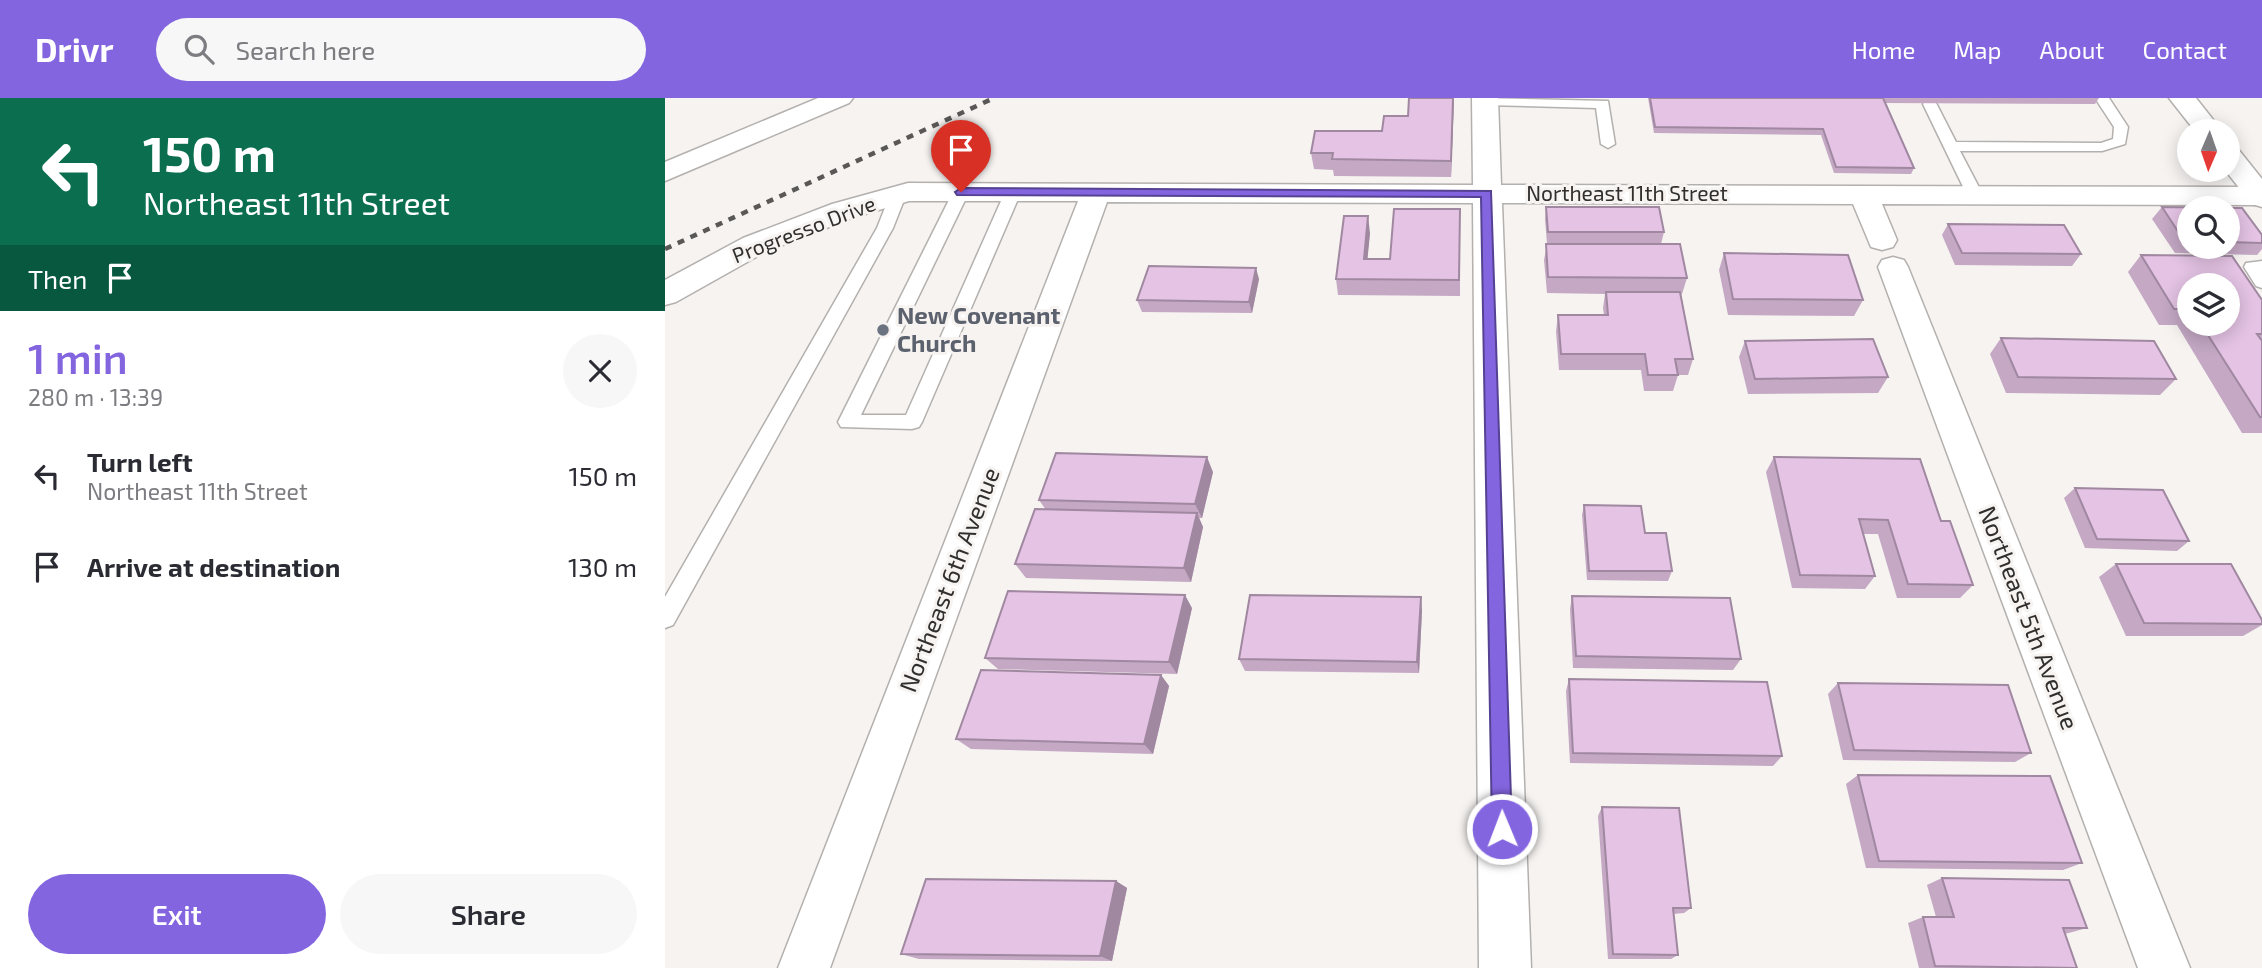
<!DOCTYPE html>
<html lang="en">
<head>
<meta charset="utf-8">
<style>
  :root { --surface:#fff; --page:#f7f7f7; --text:#2b2b33; --muted:#7c7c81; --accent:#8465e0 }
  body { margin:0; font-family:"Exo 2",sans-serif; background:var(--page); color:var(--text); height:100vh; display:flex; flex-direction:column; font-size:26px; white-space:nowrap }
  * { box-sizing:border-box; margin:0 }
  p { font-size:23px; color:var(--muted) }
  .icon { flex:none; width:38px; height:38px; fill:none; stroke:currentColor; stroke-width:2; stroke-linecap:round; stroke-linejoin:round }
  .map { position:relative; flex:1; overflow:hidden }
  .drawer { display:flex; flex-direction:column; background:var(--surface); width:665px }
  .drawer>* { flex:none }
  .hud { background:#0b6e4f; color:#fff; overflow:hidden }
  .needle { width:46px; rotate:182deg }
  .tools { position:absolute; left:1512px; top:21px; display:grid; gap:14px }
  .tools a { display:grid; place-items:center; width:63px; height:63px; border-radius:50%; background:var(--surface); box-shadow:0 4px 18px #0003; font-size:35px }
  .pin { position:absolute; display:grid; place-items:center; width:60px; height:60px; color:#fff; margin:-72px -30px; border-radius:50% 50% 50% 0; rotate:-45deg; box-shadow:0 0 7px #0007 }
  .pin .icon { rotate:45deg }
  .me { position:absolute; width:77px; margin:-38px; rotate:359deg; stroke-linejoin:round; filter:drop-shadow(0 0 5px #0008) }
  .turn { display:flex; align-items:center; gap:24px; height:147px; padding:0 28px; font-size:32px }
  .turn .icon { width:91px; height:91px; stroke-width:2.5 }
  .turn b { display:block; font-size:49px; line-height:60px }
  .then { display:flex; align-items:center; height:66px; padding:0 28px; background:#0003; gap:14px; font-size:26px }
  .round { display:grid; place-items:center; flex:none; width:74px; height:74px; border-radius:37px; background:var(--page) }
  .overview { display:flex; align-items:center; justify-content:space-between; height:119px; padding:0 28px }
  h1 { font-size:42px; font-weight:600; line-height:52px; color:var(--accent) }
  .button { display:flex; gap:14px; margin-top:auto; padding:14px 28px }
  .button a { flex:1; height:80px; border-radius:42px; background:var(--accent); color:#fff; font-size:28px; font-weight:600; line-height:80px; text-align:center }
  .button a+a { background:var(--page); color:var(--text) }
  ul { padding:0; list-style:none }
  li { display:flex; align-items:center; gap:21px; height:91px; padding:0 28px }
  li div { flex:1 }
  li b { display:block; font-size:26px }
  li em { font-style:normal }
  header { display:flex; align-items:center; gap:42px; box-sizing:border-box; height:98px; padding:0 35px; background:var(--accent); color:#fff }
  header strong { font-size:33px }
  nav { display:flex; gap:38px; margin-inline-start:auto; font-size:24px }
  .search { width:490px; height:63px; background:var(--page); display:flex; align-items:center; gap:18px; box-sizing:border-box; padding:0 24px; border-radius:38px; color:var(--muted); font-size:26px }
  main { display:flex; flex:1; min-height:0 }
  .map>svg:first-child { display:block }
</style>
</head>
<body>
<header>
<strong>Drivr</strong>
<div class="search"><svg class="icon" aria-label="search" viewBox="0 0 24 24"><circle cx="10" cy="10" r="6"/><path d="M15 15l6 6"/></svg>Search here</div>
<nav><a>Home</a><a>Map</a><a>About</a><a>Contact</a></nav>
</header>
<main>
<section class="drawer">
<div class="hud">
<div class="turn"><svg class="icon" aria-label="left" viewBox="0 0 24 24"><path d="M17 20v-9H6M10 6l-5 5 5 5"/></svg><div><b>150 m</b>Northeast 11th Street</div></div>
<div class="then">Then<svg class="icon" aria-label="arrive" viewBox="0 0 24 24"><path d="M6 21V4h12l-3 4 3 4H6"/></svg></div>
</div>
<div class="overview"><div><h1>1 min</h1><p>280 m · 13:39</p></div><a class="round"><svg class="icon" aria-label="close" viewBox="0 0 24 24"><path d="M6 6l12 12M18 6L6 18"/></svg></a></div>
<ul>
<li><svg class="icon" aria-label="left" viewBox="0 0 24 24"><path d="M17 20v-9H6M10 6l-5 5 5 5"/></svg><div><b>Turn left</b><p>Northeast 11th Street</p></div><em>150 m</em></li>
<li><svg class="icon" aria-label="arrive" viewBox="0 0 24 24"><path d="M6 21V4h12l-3 4 3 4H6"/></svg><div><b>Arrive at destination</b></div><em>130 m</em></li>
</ul>
<div class="button"><a>Exit</a><a>Share</a></div>
</section>
<div class="map">
<svg width="1597" height="870" viewBox="0 0 1597 870">
  <rect width="100%" height="100%" fill="#f6f3f1"/>
  <g fill="none" stroke-linecap="round" stroke-linejoin="round">
    <defs>
      <g id="service">
        <path d="M815 0 943 3 950 46 943 50 936 46 931 10 820 7 815 6Z"/>
        <path d="M1430 0H1444L1463 29 1460 46 1437 53H1295L1318 97 1310 102 1302 97 1258 6 1260 3H1270L1291 44 1436 45 1448 41 1449 29Z"/>
        <path d="M296 89 304 94 196 317H241L340 94 348 89 354 91 356 94 257 324 254 329 247 331 176 329 173 324 288 94Z"/>
        <path d="M233 92 241 97 228 130 8 527 0 530V499L212 130 225 97Z"/>
        <path d="M1597 163V190L1591 188 1579 169 1581 165Z"/>
      </g>
      <g id="minor">
        <path d="M807 0H833L836 87 1597 89V107L1217 106 1232 142 1228 149 1217 152 1206 149 1188 106 837 105 866 870H814L808 105 442 104 165 870H113L413 103H244L187 120 100 154 11 204 0 207V182L78 140 167 106 243 85 808 87Z"/>
        <path d="M1228 159 1239 162 1243 169 1525 870H1473L1213 169 1217 162Z"/>
      </g>
      <path id="tertiary" d="M153 0H188L184 5 0 83V64Z"/>
      <g id="secondary">
        <path d="M1504 0H1531L1557 33H1530Z"/>
        <path d="M1563 49 1573 51 1597 81V109L1587 106 1560 72H1563Z"/>
      </g>
    </defs>
    <use href="#service" stroke="#b3b0ae" stroke-width="3"/>
    <use href="#minor" stroke="#b3b0ae" stroke-width="3"/>
    <use href="#tertiary" stroke="#b3b0ae" stroke-width="3"/>
    <use href="#secondary" stroke="#b3b0ae" stroke-width="3"/>
    <use href="#service" fill="#fff" fill-rule="evenodd"/>
    <use href="#minor" fill="#fff" fill-rule="evenodd"/>
    <use href="#tertiary" fill="#fff" fill-rule="evenodd"/>
    <use href="#secondary" fill="#fff" fill-rule="evenodd"/>
    <path stroke="#5a5857" stroke-width="4.5" stroke-dasharray="7 7" stroke-linecap="butt" d="M0 151 329 0"/>
  </g>
  <g fill="#c4a8c4" fill-rule="evenodd">
    <path d="M744 0H789L786 79 669 78 668 72 649 71 646 55 717 33 743 18Z"/>
    <path d="M983 0H1434L1430 6 1221 5 1249 70 1246 76 1169 75 1156 37 989 35Z"/>
    <path d="M881 109 999 134 996 146 1022 180 1017 196H1016L1028 261 1023 277H1013L1008 293H979L976 272H894L891 233 893 217H939L938 210 940 196 882 195 879 162 882 146 880 121Z"/>
    <path d="M1497 109 1577 110 1597 137V151L1592 157 1510 155 1487 121ZM1524 110H1563V149H1524Z"/>
    <path d="M795 111V198L673 197 671 181 705 135 702 161H725Z"/>
    <path d="M1283 126 1416 156 1407 168 1290 167 1277 137Z"/>
    <path d="M1059 155 1198 202 1189 218 1063 217 1054 172Z"/>
    <path d="M1476 157 1597 202V335H1577L1512 227H1494L1463 174ZM1524 187 1563 226H1524Z"/>
    <path d="M594 181 587 215 477 214 472 202Z"/>
    <path d="M1336 240 1511 281 1495 297 1341 295 1325 256Z"/>
    <path d="M1080 243 1223 279 1213 295 1083 296 1074 259Z"/>
    <path d="M1109 359 1276 423 1308 487 1295 500H1232L1213 436H1198L1210 478 1200 491 1127 490 1101 374Z"/>
    <path d="M548 374 537 420H534L538 429 526 484 361 480 350 466 381 412 374 402Z"/>
    <path d="M1410 390 1524 443 1512 453 1420 450 1399 400Z"/>
    <path d="M919 407 980 435 1007 473 1003 483 922 482 917 417Z"/>
    <path d="M1451 466 1597 522V527L1578 538H1461L1434 479Z"/>
    <path d="M907 498 1076 561 1068 572 908 570 905 511Z"/>
    <path d="M527 510 512 576 333 571 320 560Z"/>
    <path d="M757 512 754 575 580 573 574 561Z"/>
    <path d="M496 577 504 588 488 656 306 651 291 641Z"/>
    <path d="M904 581 1117 658 1108 668 905 665 901 593Z"/>
    <path d="M1173 585 1366 655 1350 664 1178 662 1163 596Z"/>
    <path d="M1193 677 1417 765 1398 772 1201 770 1181 686Z"/>
    <path d="M937 709 1026 810 1019 815 1008 816 1013 857 1006 861H943L933 718Z"/>
    <path d="M1277 780 1422 830 1400 836 1412 870H1254L1243 825 1258 819H1271L1262 787Z"/>
    <path d="M451 783 462 790 447 863 254 861 236 856Z"/>
  </g>
  <g fill="#a088a0">
    <path d="M788 0H789L786 79V63Z"/>
    <path d="M703 118 705 135 701 177 699 161Z"/>
    <path d="M591 170 594 181 587 215 584 204Z"/>
    <path d="M542 359 548 374 537 420 530 406Z"/>
    <path d="M532 415 538 429 526 484 519 470Z"/>
    <path d="M520 497 527 510 512 576 504 564Z"/>
    <path d="M756 499 757 512 754 575 752 564Z"/>
    <path d="M496 577 504 588 488 656 479 646Z"/>
    <path d="M451 783 462 790 447 863 435 858Z"/>
  </g>
  <g fill="#e4c3e4" stroke="#a088a0" stroke-width="2">
    <path d="M744 0H788L786 63 667 61 668 55H646L650 33H717L719 18H743Z"/>
    <path d="M985 0H1218L1249 70 1171 69 1158 31 990 29Z"/>
    <path d="M881 109H994L999 134H883Z"/>
    <path d="M1497 109 1577 110 1597 137V145L1563 144V110H1524V144H1520Z"/>
    <path d="M729 111H795L794 182 671 181 679 118H703L699 161H725Z"/>
    <path d="M1283 126 1399 127 1416 156 1297 155Z"/>
    <path d="M881 146H1015L1022 180 883 179Z"/>
    <path d="M1059 155 1183 157 1198 202 1068 201Z"/>
    <path d="M1476 157 1567 158 1597 202V236H1592L1597 243V319H1595L1536 226H1563V187H1524V211H1509Z"/>
    <path d="M484 168 591 170 584 204 472 202Z"/>
    <path d="M941 194H1015L1028 261H1010L1013 277H983L980 256H896L893 217H943Z"/>
    <path d="M1336 240 1489 243 1511 281 1353 279Z"/>
    <path d="M1208 241 1223 279 1090 281 1080 243Z"/>
    <path d="M391 355 542 359 530 406 374 402Z"/>
    <path d="M1109 359 1255 361 1276 423H1285L1308 487 1243 486 1223 422 1194 421 1210 478 1135 477Z"/>
    <path d="M1410 390 1498 392 1524 443 1432 441Z"/>
    <path d="M919 407 976 408 980 435H1001L1007 473H924Z"/>
    <path d="M370 411 532 415 519 470 350 466Z"/>
    <path d="M1451 466H1566L1597 522V526L1479 525Z"/>
    <path d="M343 493 520 497 504 564 320 560Z"/>
    <path d="M585 497 756 499 752 564 574 561Z"/>
    <path d="M907 498 1065 500 1076 561 911 558Z"/>
    <path d="M316 572 496 577 479 646 291 641Z"/>
    <path d="M904 581 1102 584 1117 658 908 655Z"/>
    <path d="M1173 585 1343 587 1366 655 1189 652Z"/>
    <path d="M1193 677 1385 678 1417 765 1214 763Z"/>
    <path d="M937 709 1014 710 1026 810H1008L1013 857 948 856Z"/>
    <path d="M1277 780 1404 782 1422 830H1398L1412 870 1270 868 1258 819H1289Z"/>
    <path d="M261 781 451 783 435 858 236 856Z"/>
  </g>
  <path fill="#8465e0" stroke="#564292" stroke-width="2" d="M296 90 826 93 847 731 844 738 837 741 830 738 827 731 816 99 292 97 290 94Z"/>
  <circle fill="#6b7280" stroke="#f6f3f1" stroke-width="2.5" cx="218" cy="232" r="7"/>
  <g text-anchor="middle" stroke-width="6" stroke-linejoin="round" paint-order="stroke">
    <g font-size="21" fill="#302f2e" stroke="#f6f3f1">
      <text x="962" y="103">Northeast 11th Street</text>
      <text transform="translate(139 132) rotate(-21)" y="7">Progresso Drive</text>
    </g>
    <g font-size="24" font-weight="bold" fill="#5b616d" stroke="#f6f3f1" text-anchor="start">
      <text x="232" y="226">New Covenant<tspan x="232" dy="28">Church</tspan></text>
    </g>
    <g font-size="24" fill="#302f2e" stroke="#f6f3f1">
      <text transform="translate(285 482) rotate(-69)" y="8">Northeast 6th Avenue</text>
      <text transform="translate(1363 520) rotate(69)" y="8">Northeast 5th Avenue</text>
    </g>
  </g>
</svg>
<div class="tools">
<a><svg class="needle" viewBox="-14 -14 28 28"><path d="M0-13l5 13h-10z" fill="#e53935"/><path d="M0 13l5-13h-10z" fill="#7c7c81"/></svg></a>
<a><svg class="icon" aria-label="search" viewBox="0 0 24 24"><circle cx="10" cy="10" r="6"/><path d="M15 15l6 6"/></svg></a>
<a><svg class="icon" aria-label="layers" viewBox="0 0 24 24"><path d="M12 4l9 5-9 5-9-5zM3 14l9 5 9-5"/></svg></a>
</div>
<div class="pin" style="left:296px;top:94px;background:#d93025"><svg class="icon" aria-label="arrive" viewBox="0 0 24 24"><path d="M6 21V4h12l-3 4 3 4H6"/></svg></div>
<svg class="me" style="left:837px;top:731px" viewBox="-20 -20 40 40"><circle r="17" fill="#8465e0" stroke="#fff" stroke-width="3"/><path d="M0-11L8 9 0 5-8 9z" fill="#fff"/></svg>
</div>
</main>
</body>
</html>
